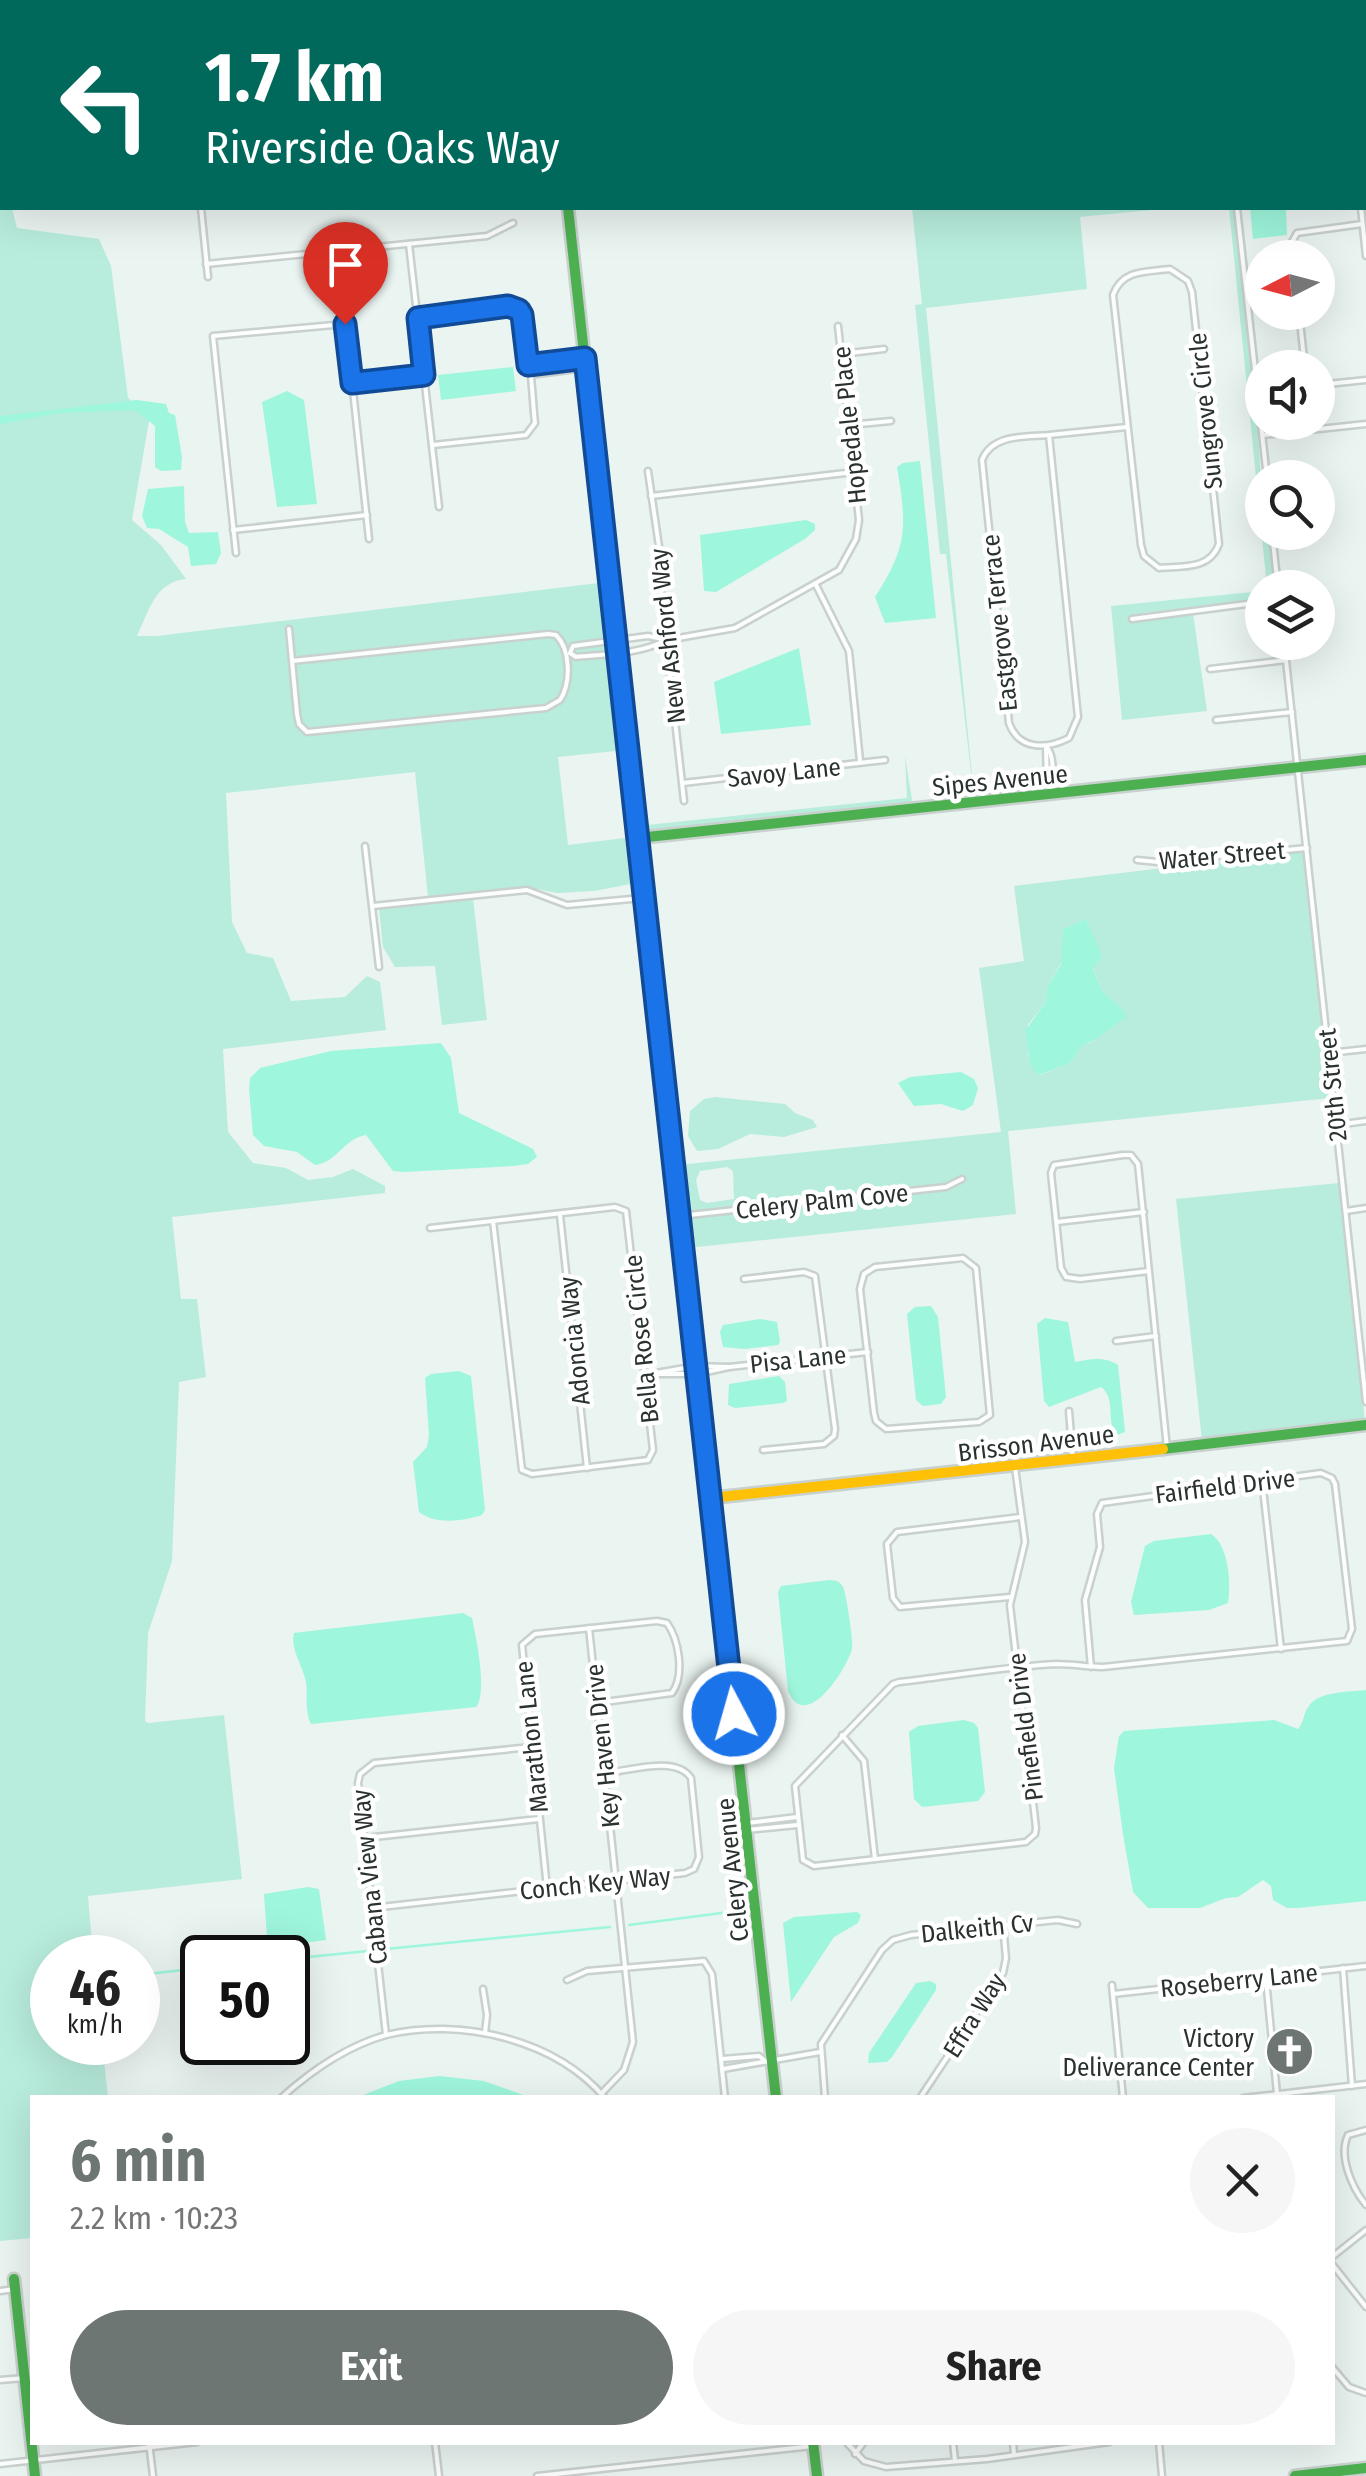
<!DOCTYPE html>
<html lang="en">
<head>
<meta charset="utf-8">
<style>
  :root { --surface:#fff; --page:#f6f6f6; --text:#222; --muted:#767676; --accent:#6d7673 }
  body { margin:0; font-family:"Fira Sans Condensed",sans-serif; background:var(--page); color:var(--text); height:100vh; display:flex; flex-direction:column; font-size:38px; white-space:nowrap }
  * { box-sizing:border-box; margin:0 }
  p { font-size:32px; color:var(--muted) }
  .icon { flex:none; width:55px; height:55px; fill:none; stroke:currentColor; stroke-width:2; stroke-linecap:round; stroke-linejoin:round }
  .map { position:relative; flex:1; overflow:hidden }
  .sheet { position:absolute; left:30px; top:2095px; width:1305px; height:350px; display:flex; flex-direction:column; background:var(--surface); border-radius:0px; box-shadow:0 10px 40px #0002 }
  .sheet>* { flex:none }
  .guide { position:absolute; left:0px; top:0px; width:1368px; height:210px; box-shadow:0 10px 40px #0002; background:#00695c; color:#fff; overflow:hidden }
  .needle { width:65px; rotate:264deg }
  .tools { position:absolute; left:1245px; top:240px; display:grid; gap:20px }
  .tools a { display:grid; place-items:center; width:90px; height:90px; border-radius:50%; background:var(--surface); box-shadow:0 10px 40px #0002; font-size:50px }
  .speed { position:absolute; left:30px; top:1935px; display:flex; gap:20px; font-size:50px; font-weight:700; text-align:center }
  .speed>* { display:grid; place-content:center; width:130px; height:130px; border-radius:50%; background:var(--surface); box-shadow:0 10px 40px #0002; line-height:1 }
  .speed small { font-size:25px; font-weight:400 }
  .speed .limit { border:5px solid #111; border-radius:15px; background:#fff; color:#111 }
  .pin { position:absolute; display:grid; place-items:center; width:85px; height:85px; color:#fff; margin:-102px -42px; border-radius:50% 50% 50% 0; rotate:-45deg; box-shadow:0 0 10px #0007 }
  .pin .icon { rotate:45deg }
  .me { position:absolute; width:110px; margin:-55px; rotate:354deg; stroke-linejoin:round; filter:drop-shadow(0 0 8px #0008) }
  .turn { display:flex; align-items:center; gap:35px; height:210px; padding:0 40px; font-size:45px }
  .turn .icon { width:130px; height:130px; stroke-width:2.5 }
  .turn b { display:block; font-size:70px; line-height:85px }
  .round { display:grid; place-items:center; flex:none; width:105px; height:105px; border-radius:52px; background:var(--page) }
  .overview { display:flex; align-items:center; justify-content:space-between; height:170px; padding:0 40px }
  h1 { font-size:60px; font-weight:700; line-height:75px; color:var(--accent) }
  .action { display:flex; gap:20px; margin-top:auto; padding:20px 40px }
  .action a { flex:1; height:115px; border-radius:60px; background:var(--accent); color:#fff; font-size:40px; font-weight:700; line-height:115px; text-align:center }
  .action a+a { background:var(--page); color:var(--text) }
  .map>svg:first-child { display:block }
</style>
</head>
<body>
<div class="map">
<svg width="1366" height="2476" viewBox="0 0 1366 2476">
  <rect width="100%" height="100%" fill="#eaf4f1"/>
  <g fill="#b8ecdc" fill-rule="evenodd">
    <path d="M0 0H542V2H2V208H12L17 228 99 239 111 266 128 398 150 415 132 520 161 545 186 579C155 582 149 611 137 636H157L607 582 625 750 558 757 568 845 625 838 631 884 594 891 557 893 527 887 428 897 415 772 226 793 232 922 247 953 273 958 291 1001 345 997 367 976 380 982 386 1030 223 1049 228 1132 253 1163 286 1168 308 1180 333 1177 353 1169 385 1186V1193L172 1217 181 1299H197L206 1377 179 1382 172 1561 148 1633 145 1721 148 1723 224 1715 242 1879 88 1896 93 1957 52 1958V2042L102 2043 108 2097 32 2098V2238L0 2241Z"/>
    <path d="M912 208H1171L1080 217 1087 289 926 308 974 796 1044 791 974 799 946 554H940L915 305 922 304Z"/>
    <path d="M1229 208H1234C1246 316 1262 425 1262 532L1269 533 1275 587H1267Z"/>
    <path d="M1262 591V599L1142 613 1129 617 1131 622 1142 618 1193 613 1207 711 1122 720 1111 606Z"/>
    <path d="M621 650 627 654 647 825 907 798 905 756 913 806 641 832Z"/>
    <path d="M1304 851 1330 1098 1008 1131 1016 1214 687 1248 683 1218 946 1190 966 1181 963 1176 945 1184 683 1213 678 1165 1001 1132 979 968 1024 961 1014 886ZM1086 919 1101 958 1093 967 1102 991 1124 1011 1122 1021 1118 1020 1090 1043 1082 1044 1070 1063 1040 1075 1028 1056V1025L1045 1003 1048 986 1063 959V929ZM727 1167 733 1171 734 1199 707 1203 700 1200 696 1180 700 1171Z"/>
    <path d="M473 898 487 1020 442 1025 435 966 395 967 383 947 379 908Z"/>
    <path d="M715 1097 785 1104 795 1113 813 1120 817 1127 784 1137 750 1134 718 1149 697 1151 688 1136 690 1111 704 1099Z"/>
    <path d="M1339 1183 1365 1422 1202 1441 1176 1199Z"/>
  </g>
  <g fill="#9ef6dc">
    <path d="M1250 208H1286L1287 235 1253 239Z"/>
    <path d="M513 367 516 391 441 400 438 375Z"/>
    <path d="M287 391 304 400 317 504 277 507 262 402Z"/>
    <path d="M137 400 166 404 169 413 175 415 182 457 181 470 161 471 155 467V426L135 410 60 413 0 424V416Z"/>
    <path d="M920 461 936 618 885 623 875 597C908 546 907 527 897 467L903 463Z"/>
    <path d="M184 486 185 522 189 533 218 532 221 553 216 564 191 566 188 547 159 529 147 528 142 516 148 489Z"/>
    <path d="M806 520 815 524V530L805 539 716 592 704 591 700 535Z"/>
    <path d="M799 648 811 725 721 734 714 682Z"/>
    <path d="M1086 919 1100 952 1101 958 1093 968 1102 991 1124 1011 1126 1018C1113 1024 1097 1042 1082 1045L1070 1063 1039 1075C1025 1064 1030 1047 1025 1031L1045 1003 1048 986 1061 964 1063 929Z"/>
    <path d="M441 1043 451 1058 459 1113 533 1149 537 1157 528 1164 513 1166 404 1172 393 1171 366 1135C343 1139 338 1162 315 1165L297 1152 264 1146 253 1135 249 1089 250 1078 260 1068 331 1051Z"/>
    <path d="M961 1072 974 1079 978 1088 973 1105 963 1111 941 1104 914 1106 898 1083 910 1077Z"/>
    <path d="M931 1306 938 1317 946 1397 941 1404 923 1406 916 1400 907 1314 915 1307Z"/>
    <path d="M1045 1318 1068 1322 1075 1362C1090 1359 1104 1356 1118 1365L1125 1432 1117 1435C1105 1421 1117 1399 1101 1387L1049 1407 1044 1401 1037 1324Z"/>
    <path d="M760 1319 777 1322 780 1342 778 1345 745 1349 723 1347 720 1332 723 1325Z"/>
    <path d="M459 1371 471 1376 485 1510 482 1515C463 1521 435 1525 419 1512L413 1462 427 1447 429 1435 425 1378 431 1374Z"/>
    <path d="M779 1376 785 1382 787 1401 783 1403 735 1408 728 1405 729 1384Z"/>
    <path d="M1211 1534C1229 1546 1231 1583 1228 1603L1209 1610 1134 1615 1131 1602 1145 1546 1154 1541Z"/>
    <path d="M829 1580C836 1581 839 1580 843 1587 846 1592 854 1644 852 1649 847 1668 806 1734 788 1691L778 1592 781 1586Z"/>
    <path d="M463 1613 472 1618C476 1637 488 1694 476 1707L311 1724C304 1709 308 1697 306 1682 303 1666 290 1649 294 1633Z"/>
    <path d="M1366 1690V1901L1298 1908H1287L1273 1900 1271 1886 1263 1880 1238 1897 1226 1898 1200 1908H1148L1133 1892 1123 1834 1114 1768 1119 1736 1124 1731 1274 1720 1298 1729C1305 1721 1303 1713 1309 1706 1319 1691 1349 1692 1366 1690Z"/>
    <path d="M964 1720 974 1723 978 1728 985 1792 978 1801 922 1807 914 1799 909 1732 918 1726Z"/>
    <path d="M308 1887 319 1889 326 1940 272 1947 267 1938 264 1894Z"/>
    <path d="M857 1912 861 1915 858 1923 834 1937 791 2002 783 1923 794 1917Z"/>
    <path d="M930 1981 936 1984V1990L892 2057 887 2062 868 2063 869 2053 916 1983Z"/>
    <path d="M439 2076 484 2081 529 2097H358L399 2081Z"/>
  </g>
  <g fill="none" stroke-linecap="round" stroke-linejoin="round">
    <g stroke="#9ef6dc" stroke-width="2.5">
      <path d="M629 1925 737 1911"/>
      <path d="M386 1949 610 1927"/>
      <path d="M288 1959 368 1951"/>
      <path d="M138 1975 202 1968"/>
    </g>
    <defs>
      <g id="street">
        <path d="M924 0V2"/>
        <path d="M1012 0V2"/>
        <path d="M1088 0V2"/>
        <path d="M1170 0V2"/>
        <path d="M1264 0V2"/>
        <path d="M1337 0 1338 2"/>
        <path d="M1365 37H1366"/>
        <path d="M201 208 208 277"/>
        <path d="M1237 208 1267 478"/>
        <path d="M1361 208 1366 256"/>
        <path d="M409 244 439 507"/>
        <path d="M338 251 369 539"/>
        <path d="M1293 258 1292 242 1297 233 1362 224"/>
        <path d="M206 264 487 236 513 223"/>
        <path d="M1170 269 1188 281 1192 292 1219 544C1210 570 1182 566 1159 568L1144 556 1141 545 1113 295C1122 269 1147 272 1170 269Z"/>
        <path d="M1299 312 1305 368"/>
        <path d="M418 318 514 307C530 319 532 399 535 423L526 435 433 445"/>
        <path d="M841 354 884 349"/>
        <path d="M530 365 585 358"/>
        <path d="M530 375 584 368"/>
        <path d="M352 383 425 375"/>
        <path d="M1318 385 1366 380"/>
        <path d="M849 425 891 421"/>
        <path d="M1049 435C1025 437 992 434 982 460L1009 723C1019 751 1047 749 1069 738L1078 717 1049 435 1127 427"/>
        <path d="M1263 435 1366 424"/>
        <path d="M648 471 663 574 661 595 684 801"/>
        <path d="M651 496 854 472"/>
        <path d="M233 530 367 515"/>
        <path d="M1272 532 1278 588"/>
        <path d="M236 553 213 336 345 324"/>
        <path d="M816 585 849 651 860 761"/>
        <path d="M1132 619 1262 602"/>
        <path d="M289 629 297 714 299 724 307 732 546 708 560 700C571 683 571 650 556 635L548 634 292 661"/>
        <path d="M1284 642 1366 1402"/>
        <path d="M570 653 573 646 648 636 667 640 735 628 839 570 856 539 859 520 838 326"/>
        <path d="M570 653 576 657C607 654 639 654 667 640"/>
        <path d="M1210 669 1286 660"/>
        <path d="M1216 720 1292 712"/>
        <path d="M1047 747C1057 762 1050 779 1052 795"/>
        <path d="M1046 748 1047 782 1051 786"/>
        <path d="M683 783 885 760"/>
        <path d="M365 846 379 967"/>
        <path d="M1137 860 1158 862 1307 848"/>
        <path d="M373 906 527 890 567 905 642 898"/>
        <path d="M1329 1053 1366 1049"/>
        <path d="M1336 1125 1366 1121"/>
        <path d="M1346 1211 1366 1208"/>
        <path d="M560 1215 587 1468"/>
        <path d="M680 1216 946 1187 962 1179"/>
        <path d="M1057 1222 1144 1212"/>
        <path d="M430 1228 615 1207 626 1211 653 1450 648 1460 532 1474 522 1470 493 1221"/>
        <path d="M963 1258 976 1268 990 1415 979 1422 886 1429 876 1421 874 1413 860 1289 864 1274 875 1267Z"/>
        <path d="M1149 1271 1080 1279 1066 1277 1061 1268 1051 1173 1054 1165 1123 1155H1131L1138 1164 1167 1448"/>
        <path d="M744 1279 804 1272 815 1276 835 1429 834 1436 824 1444 763 1450"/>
        <path d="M1116 1341 1156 1336"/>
        <path d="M655 1374H697L729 1367 868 1352"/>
        <path d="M645 1375 696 1366 729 1367"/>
        <path d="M1069 1411 1073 1460"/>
        <path d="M1015 1467 1025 1542 1010 1605 1036 1828 1035 1834 1026 1842 814 1866 803 1860 795 1786 893 1684 899 1682C951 1676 1004 1667 1056 1664 1072 1664 1088 1667 1103 1667L1347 1641 1352 1629 1335 1484 1332 1478 1321 1473 1102 1503 1097 1514 1100 1547 1085 1600 1091 1667"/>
        <path d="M1262 1480 1281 1649"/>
        <path d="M1010 1597 900 1607 893 1598 887 1544 897 1532 1021 1517"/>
        <path d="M589 1628 633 2042 624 2070 602 2093"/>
        <path d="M842 1735 864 1761 875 1859"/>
        <path d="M747 1823 797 1817"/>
        <path d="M747 1830 797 1825"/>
        <path d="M365 1838 539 1819"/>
        <path d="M547 1888 522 1645 535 1634 657 1621 667 1623C679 1640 685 1675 672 1693L597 1703"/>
        <path d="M372 1908 685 1873 694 1869 699 1857 691 1778C676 1755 629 1771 605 1773"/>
        <path d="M1343 1968 1352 2086"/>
        <path d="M1266 1979 1277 2094"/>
        <path d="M567 1980 587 1971 704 1961 712 1974 725 2098"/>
        <path d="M1112 1985 1123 2098"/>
        <path d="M483 1989 487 2015 485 2033"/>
        <path d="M1113 1994 1366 1966"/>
        <path d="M386 2035 358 1783 360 1774 374 1763 531 1747"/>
        <path d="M722 2059 759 2056 764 2060"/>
        <path d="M723 2069 820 2052"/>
        <path d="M281 2098C311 2071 347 2046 386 2035 459 2017 555 2039 605 2098"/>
        <path d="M825 2098 821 2044 882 1950 893 1940 911 1935 1058 1920 1077 1924"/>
        <path d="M920 2098 1003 1973 1006 1958 1003 1925"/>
        <path d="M1243 2098 1366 2084"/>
        <path d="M1366 2130 1348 2135C1338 2156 1352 2188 1366 2205"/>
        <path d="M1332 2257 1366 2230"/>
        <path d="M1332 2264 1366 2307"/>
        <path d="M0 2291 15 2289"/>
        <path d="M1332 2367 1349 2387 1366 2393"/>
        <path d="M0 2380 25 2378"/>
        <path d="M149 2442 153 2476"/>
        <path d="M435 2442 439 2476"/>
        <path d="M846 2442 864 2461 886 2467 987 2459 1109 2442"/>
        <path d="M953 2442 955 2461"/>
        <path d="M1013 2442 1014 2455"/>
        <path d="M1159 2442 1162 2476"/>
        <path d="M855 2454 864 2442"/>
        <path d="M0 2464 197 2442"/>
        <path d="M537 2476 813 2446"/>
      </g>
      <g id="fast">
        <path d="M545 0V2"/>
        <path d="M568 208 675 1179"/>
        <path d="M638 838 1366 760"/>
        <path d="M1163 1449 1366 1425"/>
        <path d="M712 1521 776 2098"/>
        <path d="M14 2279 35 2476"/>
        <path d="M813 2442 817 2476"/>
        <path d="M1295 2476 1366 2468"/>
      </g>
      <g id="slow">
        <path d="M1365 85 1366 84"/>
        <path d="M711 1498 1163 1449"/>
      </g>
      <path id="jam" d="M675 1179 712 1521"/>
    </defs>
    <use href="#street" stroke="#c9d1ce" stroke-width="9"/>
    <use href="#fast" stroke="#c9d1ce" stroke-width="15"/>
    <use href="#slow" stroke="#c9d1ce" stroke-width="15"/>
    <use href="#jam" stroke="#c9d1ce" stroke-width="15"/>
    <use href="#street" stroke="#fcfdfd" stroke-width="4"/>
    <use href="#fast" stroke="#4caf50" stroke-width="10"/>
    <use href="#slow" stroke="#ffc107" stroke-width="10"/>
    <use href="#jam" stroke="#c62828" stroke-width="10"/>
  </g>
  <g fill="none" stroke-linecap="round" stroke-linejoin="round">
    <defs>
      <path id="route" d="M345 324 352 383 424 375 418 318 508 306 519 310 522 315 528 365 585 358 734 1714"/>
    </defs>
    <use href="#route" stroke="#114b97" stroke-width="25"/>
    <use href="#route" stroke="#1a73e8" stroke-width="18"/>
  </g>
  <defs>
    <symbol id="church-disc" viewBox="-11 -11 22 22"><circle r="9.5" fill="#6d7673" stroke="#fff"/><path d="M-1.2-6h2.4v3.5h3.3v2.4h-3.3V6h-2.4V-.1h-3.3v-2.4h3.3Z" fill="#fff"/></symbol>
  </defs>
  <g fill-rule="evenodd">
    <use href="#church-disc" x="1262" y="2024" width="55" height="55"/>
  </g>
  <g text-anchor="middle" stroke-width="9" stroke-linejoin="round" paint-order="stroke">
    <g font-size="25" fill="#2a322f" stroke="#fff">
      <text transform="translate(1205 411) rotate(-96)" y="9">Sungrove Circle</text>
      <text transform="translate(849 425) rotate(-96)" y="9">Hopedale Place</text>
      <text transform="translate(999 623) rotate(-96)" y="9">Eastgrove Terrace</text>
      <text transform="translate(667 636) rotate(-96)" y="9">New Ashford Way</text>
      <text transform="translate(784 772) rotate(-6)" y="9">Savoy Lane</text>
      <text transform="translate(1000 780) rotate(-6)" y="9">Sipes Avenue</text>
      <text transform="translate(1222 855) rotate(-5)" y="9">Water Street</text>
      <text transform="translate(1332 1085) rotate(-96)" y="9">20th Street</text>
      <text transform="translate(822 1201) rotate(-6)" y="9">Celery Palm Cove</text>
      <text transform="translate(641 1339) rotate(-96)" y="9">Bella Rose Circle</text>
      <text transform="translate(574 1341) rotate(-96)" y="9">Adoncia Way</text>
      <text transform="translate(798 1359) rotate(-6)" y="9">Pisa Lane</text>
      <text transform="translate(1036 1443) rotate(-7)" y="9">Brisson Avenue</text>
      <text transform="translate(1225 1486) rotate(-7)" y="9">Fairfield Drive</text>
      <text transform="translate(1025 1727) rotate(-97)" y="9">Pinefield Drive</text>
      <text transform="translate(531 1737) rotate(-96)" y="9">Marathon Lane</text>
      <text transform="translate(602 1746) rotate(-96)" y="9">Key Haven Drive</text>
      <text transform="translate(732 1870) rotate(-96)" y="9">Celery Avenue</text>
      <text transform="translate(369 1877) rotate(-96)" y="9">Cabana View Way</text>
      <text transform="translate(595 1883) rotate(-6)" y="9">Conch Key Way</text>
      <text transform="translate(977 1928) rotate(-6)" y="9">Dalkeith Cv</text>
      <text transform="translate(1239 1980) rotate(-6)" y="9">Roseberry Lane</text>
      <text transform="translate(974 2015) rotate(-58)" y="9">Effra Way</text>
    </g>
    <g font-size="25" fill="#2a322f" stroke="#fff" text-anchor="end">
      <text x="1254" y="2047">Victory<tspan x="1254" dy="29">Deliverance Center</tspan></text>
    </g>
  </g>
</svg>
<div class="tools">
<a><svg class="needle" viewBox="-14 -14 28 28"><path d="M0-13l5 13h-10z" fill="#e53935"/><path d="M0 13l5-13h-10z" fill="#767676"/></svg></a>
<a><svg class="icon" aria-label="sound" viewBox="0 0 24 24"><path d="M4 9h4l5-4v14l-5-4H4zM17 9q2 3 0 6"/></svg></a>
<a><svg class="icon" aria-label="search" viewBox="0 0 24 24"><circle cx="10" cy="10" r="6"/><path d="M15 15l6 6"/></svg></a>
<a><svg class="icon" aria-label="layers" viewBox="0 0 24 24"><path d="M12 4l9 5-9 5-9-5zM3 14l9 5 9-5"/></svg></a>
</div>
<div class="speed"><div>46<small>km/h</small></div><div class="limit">50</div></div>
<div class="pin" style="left:345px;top:324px;background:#d93025"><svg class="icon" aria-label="arrive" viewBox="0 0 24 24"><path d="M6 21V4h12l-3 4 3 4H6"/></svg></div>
<svg class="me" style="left:734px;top:1714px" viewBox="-20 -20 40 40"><circle r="17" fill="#1a73e8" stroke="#fff" stroke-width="3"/><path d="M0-11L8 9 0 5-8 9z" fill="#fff"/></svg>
<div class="guide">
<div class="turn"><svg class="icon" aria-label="left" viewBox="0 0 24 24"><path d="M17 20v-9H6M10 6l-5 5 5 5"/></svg><div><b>1.7 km</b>Riverside Oaks Way</div></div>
</div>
<section class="sheet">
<div class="overview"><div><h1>6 min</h1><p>2.2 km · 10:23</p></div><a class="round"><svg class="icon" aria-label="close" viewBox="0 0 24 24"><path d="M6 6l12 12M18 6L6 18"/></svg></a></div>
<div class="action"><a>Exit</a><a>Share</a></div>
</section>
</div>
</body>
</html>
